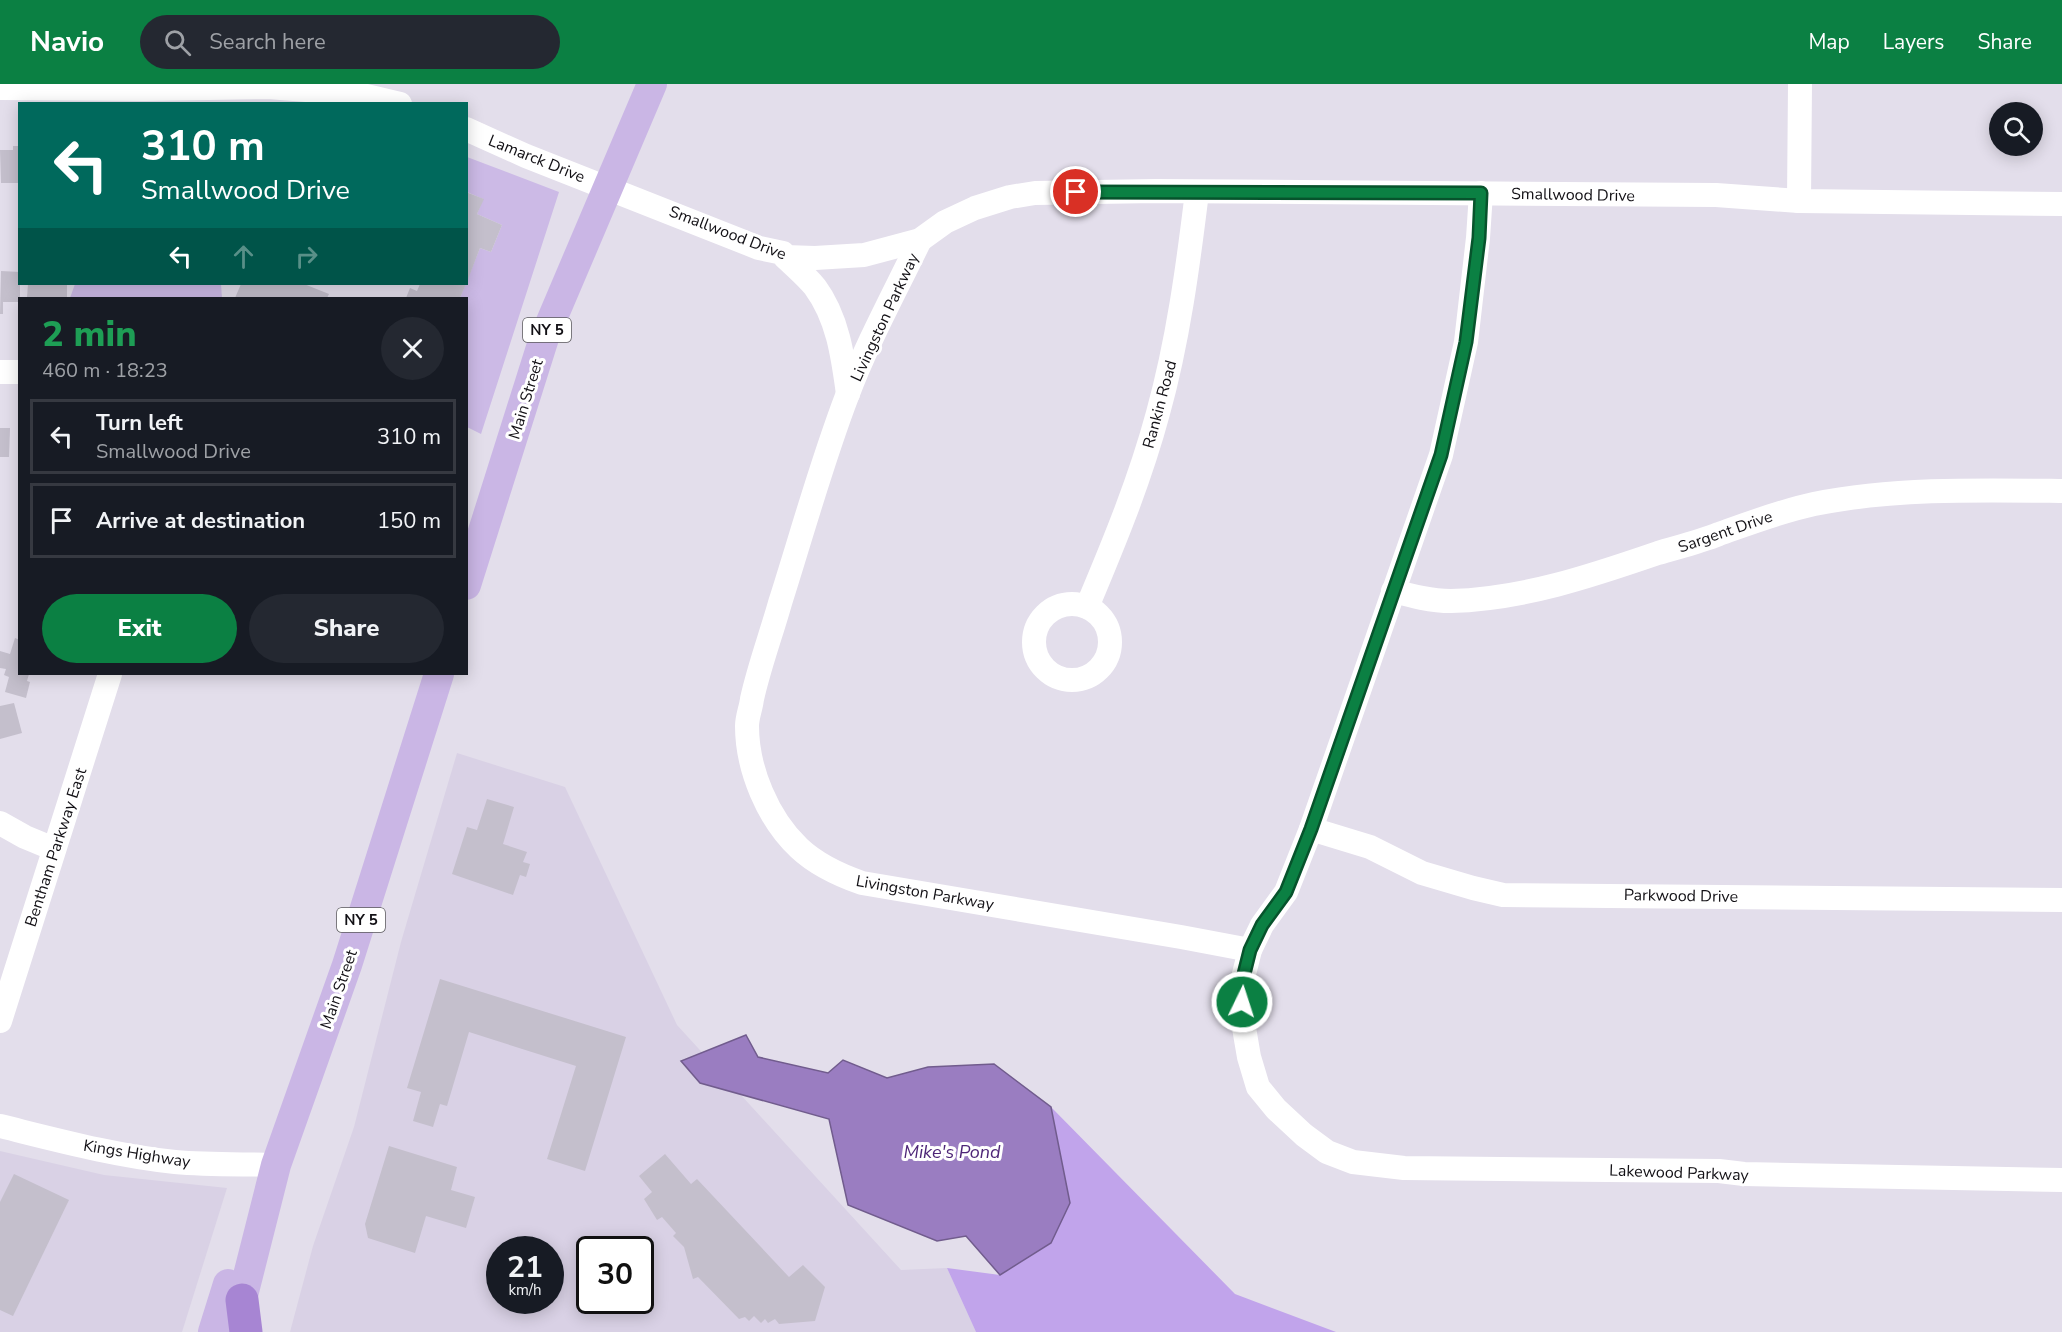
<!DOCTYPE html>
<html lang="en">
<head>
<meta charset="utf-8">
<style>
  :root { --surface:#171b24; --page:#242831; --text:#f1f3f6; --muted:#9ea1a6; --line:#363941; --accent:#0b8043 }
  body { margin:0; font-family:"Nunito Sans",sans-serif; background:var(--page); color:var(--text); height:100vh; display:flex; flex-direction:column; font-size:22px; white-space:nowrap }
  * { box-sizing:border-box; margin:0 }
  p { font-size:20px; color:var(--muted) }
  .icon { flex:none; width:33px; height:33px; fill:none; stroke:currentColor; stroke-width:2; stroke-linecap:round; stroke-linejoin:round }
  .map { position:relative; flex:1; overflow:hidden }
  .sheet { position:absolute; left:18px; top:213px; width:450px; height:378px; display:flex; flex-direction:column; background:var(--surface); border-radius:0px; box-shadow:0 3px 15px #0003 }
  .sheet>* { flex:none }
  .hud { position:absolute; left:18px; top:18px; width:450px; height:183px; border-radius:0px; box-shadow:0 3px 15px #0003; background:#00695c; color:#fff; overflow:hidden }
  .buttons { position:absolute; left:1989px; top:18px; display:grid; gap:12px }
  .buttons a { display:grid; place-items:center; width:54px; height:54px; border-radius:50%; background:var(--surface); box-shadow:0 3px 15px #0003; font-size:30px }
  .speed { position:absolute; left:486px; top:1152px; display:flex; gap:12px; font-size:30px; font-weight:700; text-align:center }
  .speed>* { display:grid; place-content:center; width:78px; height:78px; border-radius:50%; background:var(--surface); box-shadow:0 3px 15px #0003; line-height:1 }
  .speed small { font-size:15px; font-weight:400 }
  .speed .limit { border:3px solid #111; border-radius:9px; background:#fff; color:#111 }
  .pin { position:absolute; display:grid; place-items:center; width:51px; height:51px; color:#fff; margin:-26px; border:3px solid #fff; border-radius:50%; box-shadow:0 2px 6px #0007 }
  .me { position:absolute; width:66px; margin:-33px; rotate:4deg; stroke-linejoin:round; filter:drop-shadow(0 0 4px #0008) }
  .turn { display:flex; align-items:center; gap:21px; height:126px; padding:0 24px; font-size:27px }
  .turn .icon { width:78px; height:78px; stroke-width:2.5 }
  .turn b { display:block; font-size:42px; line-height:51px }
  .lanes { display:flex; align-items:center; height:57px; padding:0 24px; background:#0003; justify-content:center; gap:30px; direction:ltr }
  .lanes .off { opacity:.35 }
  .round { display:grid; place-items:center; flex:none; width:63px; height:63px; border-radius:32px; background:var(--page) }
  .summary { display:flex; align-items:center; justify-content:space-between; height:102px; padding:0 24px }
  h1 { font-size:36px; font-weight:800; line-height:45px; color:#1e9e55 }
  .button { display:flex; gap:12px; margin-top:auto; padding:12px 24px }
  .button a { flex:1; height:69px; border-radius:36px; background:var(--accent); color:#fff; font-size:24px; font-weight:800; line-height:69px; text-align:center }
  .button a+a { background:var(--page); color:var(--text) }
  ul { padding:0; list-style:none }
  li { display:flex; align-items:center; gap:18px; height:75px; margin:0 12px 9px; padding:0 12px; border:3px solid var(--line); border-radius:0px }
  li div { flex:1 }
  li b { display:block; font-size:22px }
  li em { font-style:normal }
  header { display:flex; align-items:center; gap:36px; box-sizing:border-box; height:84px; padding:0 30px; background:var(--accent); color:#fff }
  header strong { font-size:28px }
  nav { display:flex; gap:33px; margin-inline-start:auto; font-size:21px }
  .search { width:420px; height:54px; background:var(--page); display:flex; align-items:center; gap:15px; box-sizing:border-box; padding:0 21px; border-radius:33px; color:var(--muted); font-size:22px }
  .map>svg:first-child { display:block }
</style>
</head>
<body>
<header>
<strong>Navio</strong>
<div class="search"><svg class="icon" aria-label="search" viewBox="0 0 24 24"><circle cx="10" cy="10" r="6"/><path d="M15 15l6 6"/></svg>Search here</div>
<nav><a>Map</a><a>Layers</a><a>Share</a></nav>
</header>
<div class="map">
<svg width="2062" height="1248" viewBox="0 0 2062 1248">
  <rect width="100%" height="100%" fill="#e3deeb"/>
  <g fill="#d9d1e5" fill-rule="evenodd">
    <path d="M457 669 565 703 677 941 901 1186 947 1184 976 1248H290L313 1162 354 1043 401 858ZM500 1166H550V1216H500ZM590 1166H640V1216H590Z"/>
    <path d="M0 1067 104 1091 227 1104 182 1248H0Z"/>
  </g>
  <g fill="#ccbae6">
    <path d="M467 73 559 108 481 350 467 343 466 214H460L480 164 491 168 502 141 477 130 483 115 467 108Z"/>
    <path d="M75 200H221L222 214H70Z"/>
  </g>
  <path fill="#c1a4eb" d="M1051 1023 1235 1210 1336 1248H976L947 1184 1000 1191 1070 1119Z"/>
  <path fill="#9a7dc1" stroke="#715c8d" stroke-width="1.5" d="M746 951 758 973 828 989 843 976 887 994 928 983 994 980 1051 1023 1070 1119 1051 1159 1000 1191 966 1152 937 1157 848 1121 829 1035 700 999 681 977Z"/>
  <g fill="#c4bfcc">
    <path d="M13 62H20V99H1L0 66H13Z"/>
    <path d="M466 108 484 115 477 130 502 141 491 168 480 164 467 198Z"/>
    <path d="M1 187 20 188V218H3V230H0Z"/>
    <path d="M28 200H67V214H27Z"/>
    <path d="M241 200H304L329 210 327 214H235Z"/>
    <path d="M420 200H466L460 214H406L410 204 417 207Z"/>
    <path d="M0 344H10L9 373H0Z"/>
    <path d="M15 554 20 556V590H29L27 597 30 598 26 614 5 608 9 593 4 591 6 585 0 584V567L10 570Z"/>
    <path d="M14 619 22 649 0 655V622Z"/>
    <path d="M487 715 514 723 503 760 527 768 523 778 530 780 526 793 520 791 513 811 452 790 467 743 477 746Z"/>
    <path d="M440 895 626 953 585 1087 547 1075 576 982 469 948 447 1022 440 1020 433 1043 413 1037 421 1008 407 1004Z"/>
    <path d="M389 1062 457 1083 451 1106 475 1113 466 1144 426 1132 415 1169 368 1154 365 1140Z"/>
    <path d="M665 1070 691 1100 697 1095 789 1193 803 1181 825 1203 815 1237 779 1240 775 1235 768 1239 765 1235 761 1239 754 1232 749 1237 745 1233 739 1235 698 1193 693 1195 684 1163 673 1152 676 1149 662 1133 657 1136 644 1115 652 1108 639 1092Z"/>
    <path d="M14 1090 69 1116 13 1232 0 1226V1118Z"/>
  </g>
  <g fill="none" stroke-linecap="round" stroke-linejoin="round">
    <g stroke="#fff" stroke-width="24">
      <path d="M0 4 145 5 268 3 358 10 400 20"/>
      <path d="M466 45 526 72 759 164 783 169 785 173 815 174 864 171 920 156 945 138 975 124 1010 113 1035 109 1156 107 1716 111 1799 117 2062 120"/>
      <path d="M1481 109 1478 154 1466 258 1441 371 1311 745 1286 808 1262 841 1250 866 1242 898 1243 938 1249 973 1258 1003 1276 1025 1304 1051 1327 1068 1353 1078 1404 1084 1719 1087 1744 1090 2062 1096"/>
      <path d="M1799 117 1800 0"/>
      <path d="M920 156C895 208 867 259 847 312 821 380 802 450 780 519 771 551 759 583 752 615 751 624 747 633 747 642 747 685 768 735 799 764 817 781 839 791 862 799L1181 853 1250 866"/>
      <path d="M785 173C795 183 806 192 815 203 838 234 843 273 848 310"/>
      <path d="M0 288H20"/>
      <path d="M1393 507C1412 512 1431 517 1451 517 1523 515 1591 492 1658 469 1678 463 1699 458 1719 450 1750 439 1781 427 1814 420 1895 404 1980 406 2062 407"/>
      <circle cx="1072" cy="558" r="38"/>
      <path d="M1087 523C1114 459 1140 396 1158 329 1178 257 1188 182 1197 108"/>
      <path d="M0 739 25 753 54 765"/>
      <path d="M1311 745 1370 763 1422 789 1473 804 1503 811 2062 816"/>
      <path d="M0 937 110 590"/>
      <path d="M0 1042C57 1056 116 1072 175 1078 209 1081 243 1080 276 1081"/>
    </g>
    <g stroke="#cab6e5" stroke-width="30">
      <path d="M466 501 544 254 652 0"/>
      <path d="M236 1239 276 1081 347 881 439 590"/>
      <path d="M213 1248 228 1200"/>
    </g>
    <path stroke="#a785d3" stroke-width="33" d="M242 1216 246 1248"/>
  </g>
  <g fill="none" stroke-linecap="round" stroke-linejoin="round">
    <defs>
      <path id="route" d="M1076 108 1481 109 1479 154 1466 258 1441 371 1311 745 1286 808 1262 841 1250 866 1242 898V918"/>
    </defs>
    <use href="#route" stroke="#07532c" stroke-width="15"/>
    <use href="#route" stroke="#0b8043" stroke-width="10"/>
  </g>
  <g text-anchor="middle" stroke-width="6" stroke-linejoin="round" paint-order="stroke">
    <g fill="#fff" stroke="#59585b" stroke-width="1.5">
      <rect x="523" y="234" width="48" height="24" rx="4.5"/>
      <rect x="337" y="824" width="48" height="24" rx="4.5"/>
    </g>
    <g font-size="15" font-weight="bold" fill="#121015">
      <text x="547" y="251">NY 5</text>
      <text x="361" y="841">NY 5</text>
    </g>
    <g font-size="16" fill="#121015" stroke="#fff">
      <text transform="translate(537 74) rotate(22)" y="6">Lamarck Drive</text>
      <text transform="translate(1573 110) rotate(1)" y="6">Smallwood Drive</text>
      <text transform="translate(728 148) rotate(21)" y="6">Smallwood Drive</text>
      <text transform="translate(884 233) rotate(-65)" y="6">Livingston Parkway</text>
      <text transform="translate(525 315) rotate(-73)" y="6">Main Street</text>
      <text transform="translate(1159 320) rotate(-75)" y="6">Rankin Road</text>
      <text transform="translate(1725 447) rotate(-19)" y="6">Sargent Drive</text>
      <text transform="translate(55 763) rotate(-72)" y="6">Bentham Parkway East</text>
      <text transform="translate(925 808) rotate(10)" y="6">Livingston Parkway</text>
      <text transform="translate(1681 811) rotate(1)" y="6">Parkwood Drive</text>
      <text transform="translate(338 905) rotate(-71)" y="6">Main Street</text>
      <text transform="translate(137 1069) rotate(9)" y="6">Kings Highway</text>
      <text transform="translate(1679 1088) rotate(2)" y="6">Lakewood Parkway</text>
    </g>
    <g font-size="18" font-style="italic" fill="#4d2577" stroke="#fff">
      <text x="952" y="1074">Mike's Pond</text>
    </g>
  </g>
</svg>
<div class="buttons">
<a><svg class="icon" aria-label="search" viewBox="0 0 24 24"><circle cx="10" cy="10" r="6"/><path d="M15 15l6 6"/></svg></a>
</div>
<div class="speed"><div>21<small>km/h</small></div><div class="limit">30</div></div>
<div class="pin" style="left:1076px;top:108px;background:#d93025"><svg class="icon" aria-label="arrive" viewBox="0 0 24 24"><path d="M6 21V4h12l-3 4 3 4H6"/></svg></div>
<svg class="me" style="left:1242px;top:918px" viewBox="-20 -20 40 40"><circle r="17" fill="#0b8043" stroke="#fff" stroke-width="3"/><path d="M0-11L8 9 0 5-8 9z" fill="#fff"/></svg>
<div class="hud">
<div class="turn"><svg class="icon" aria-label="left" viewBox="0 0 24 24"><path d="M17 20v-9H6M10 6l-5 5 5 5"/></svg><div><b>310 m</b>Smallwood Drive</div></div>
<div class="lanes"><svg class="icon" aria-label="left" viewBox="0 0 24 24"><path d="M17 20v-9H6M10 6l-5 5 5 5"/></svg><svg class="icon off" aria-label="ahead" viewBox="0 0 24 24"><path d="M12 20V5M6 11l6-6 6 6"/></svg><svg class="icon off" aria-label="right" viewBox="0 0 24 24"><path d="M7 20v-9h11M14 6l5 5-5 5"/></svg></div>
</div>
<section class="sheet">
<div class="summary"><div><h1>2 min</h1><p>460 m · 18:23</p></div><a class="round"><svg class="icon" aria-label="close" viewBox="0 0 24 24"><path d="M6 6l12 12M18 6L6 18"/></svg></a></div>
<ul>
<li><svg class="icon" aria-label="left" viewBox="0 0 24 24"><path d="M17 20v-9H6M10 6l-5 5 5 5"/></svg><div><b>Turn left</b><p>Smallwood Drive</p></div><em>310 m</em></li>
<li><svg class="icon" aria-label="arrive" viewBox="0 0 24 24"><path d="M6 21V4h12l-3 4 3 4H6"/></svg><div><b>Arrive at destination</b></div><em>150 m</em></li>
</ul>
<div class="button"><a>Exit</a><a>Share</a></div>
</section>
</div>
</body>
</html>
